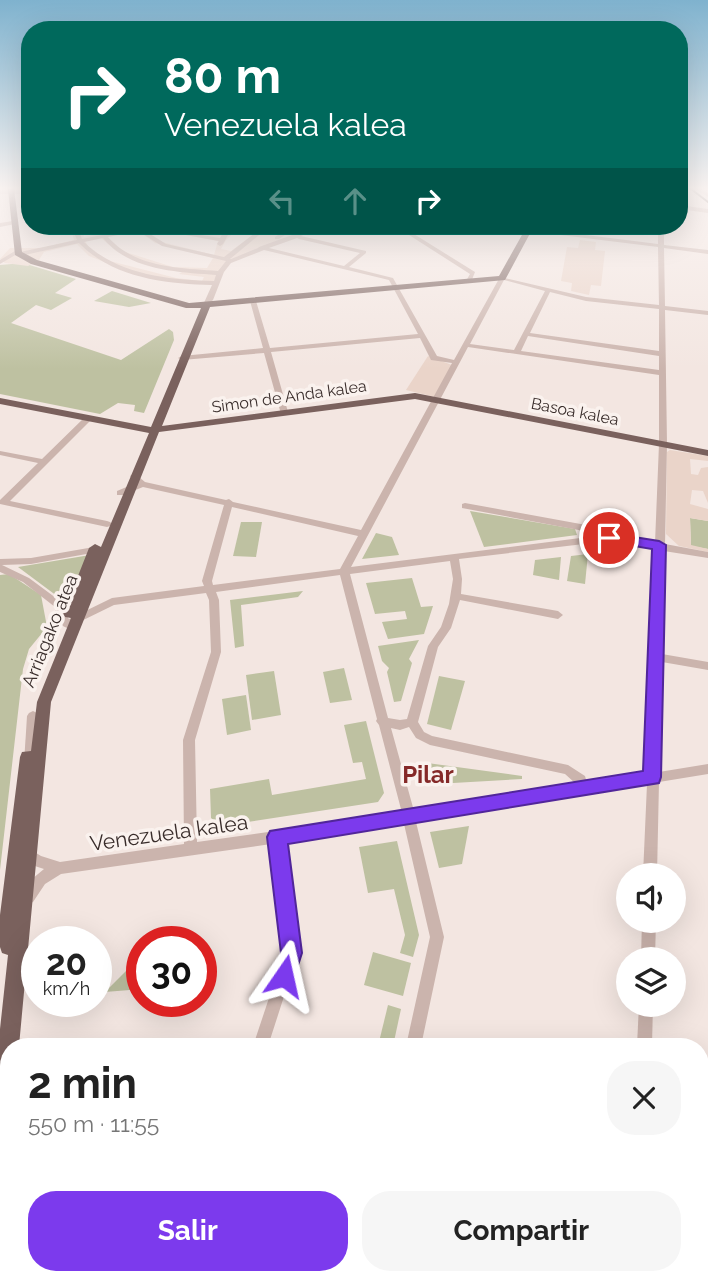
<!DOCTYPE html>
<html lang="es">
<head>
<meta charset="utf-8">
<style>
  :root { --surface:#fff; --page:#f6f6f6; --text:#222; --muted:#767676; --accent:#7c3aed }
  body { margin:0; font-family:Raleway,sans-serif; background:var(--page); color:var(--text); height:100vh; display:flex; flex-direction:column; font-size:26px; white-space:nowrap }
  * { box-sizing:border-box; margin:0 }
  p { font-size:23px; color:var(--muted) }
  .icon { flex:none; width:38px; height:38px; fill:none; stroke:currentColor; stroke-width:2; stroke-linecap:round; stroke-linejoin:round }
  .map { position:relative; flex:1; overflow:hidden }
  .details { position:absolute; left:0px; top:1038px; width:709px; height:247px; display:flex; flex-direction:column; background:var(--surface); border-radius:28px 28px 0 0; box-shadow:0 7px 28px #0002 }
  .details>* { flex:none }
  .hud { position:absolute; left:21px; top:21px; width:667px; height:214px; border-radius:28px; box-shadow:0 7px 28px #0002; background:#00695c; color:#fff; overflow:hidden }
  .tools { position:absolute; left:616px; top:863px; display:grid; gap:14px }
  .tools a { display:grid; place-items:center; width:70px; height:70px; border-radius:50%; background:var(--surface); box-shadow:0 7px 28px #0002; font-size:35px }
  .speed { position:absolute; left:21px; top:926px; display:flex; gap:14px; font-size:35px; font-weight:700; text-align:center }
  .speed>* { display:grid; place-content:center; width:91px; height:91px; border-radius:50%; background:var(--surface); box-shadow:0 7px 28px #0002; line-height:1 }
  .speed small { font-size:18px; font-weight:400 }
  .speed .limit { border:10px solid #d22; background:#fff; color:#111 }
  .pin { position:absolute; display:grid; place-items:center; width:60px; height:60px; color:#fff; margin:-30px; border:4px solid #fff; border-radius:50%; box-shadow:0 2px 7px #0007 }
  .me { position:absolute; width:77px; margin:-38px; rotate:11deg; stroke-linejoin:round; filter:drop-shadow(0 0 5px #0008) }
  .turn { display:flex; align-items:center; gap:24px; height:147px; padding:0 28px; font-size:32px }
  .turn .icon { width:91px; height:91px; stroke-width:2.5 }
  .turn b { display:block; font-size:49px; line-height:60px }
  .lanes { display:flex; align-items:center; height:66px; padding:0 28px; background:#0003; justify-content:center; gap:35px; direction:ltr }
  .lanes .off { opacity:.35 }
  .round { display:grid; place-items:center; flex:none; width:74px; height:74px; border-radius:28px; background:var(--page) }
  .summary { display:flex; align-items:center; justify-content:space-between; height:119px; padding:0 28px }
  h1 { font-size:42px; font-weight:700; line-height:52px }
  .cta { display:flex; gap:14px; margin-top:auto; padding:14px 28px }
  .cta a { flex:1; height:80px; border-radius:28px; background:var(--accent); color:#fff; font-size:28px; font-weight:700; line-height:80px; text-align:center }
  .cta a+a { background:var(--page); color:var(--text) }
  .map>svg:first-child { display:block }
</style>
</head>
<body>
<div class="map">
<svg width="708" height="1284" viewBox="0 0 708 1284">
  <rect width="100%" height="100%" fill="#f3e6e1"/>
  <g fill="#bec1a1">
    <path d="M23 263 76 279 55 293 72 298 51 310 36 305 11 323 121 360 169 329 173 332 174 340 144 413 134 411 135 405 118 403 100 414 0 394V265Z"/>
    <path d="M112 291 151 303 129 307 94 301Z"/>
    <path d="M470 511 575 529 577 535 484 547Z"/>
    <path d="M690 518 708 521V549L691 546Z"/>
    <path d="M241 522H262L256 557 233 556Z"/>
    <path d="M376 533 392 537 399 555 362 559Z"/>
    <path d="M588 554 585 584 567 581 571 556Z"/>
    <path d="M90 555 76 590 61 599 18 567Z"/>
    <path d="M561 557 559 580 533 575 535 560Z"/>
    <path d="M9 574 41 595 47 627 29 649 23 669 0 870V575Z"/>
    <path d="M412 578 421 607 433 606 424 634 388 639 382 622 407 619 405 611 375 614 366 583Z"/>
    <path d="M303 591 298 597 241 605 244 646 235 648 230 600Z"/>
    <path d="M419 640 409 659 412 663 401 701 394 702 387 672 389 668 382 661 378 646Z"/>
    <path d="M344 668 352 700 330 703 323 672Z"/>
    <path d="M274 671 281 715 252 720 246 675Z"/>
    <path d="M439 676 465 681 451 730 427 724Z"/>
    <path d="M246 695 251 730 227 735 222 699Z"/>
    <path d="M366 721 384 793 378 802 221 826 211 818 210 789 269 779 272 795 366 779 362 762 353 763 344 725Z"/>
    <path d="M420 762 522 776V779L418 785Z"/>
    <path d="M469 826 462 864 439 868 430 832Z"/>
    <path d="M397 841 419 935 413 957 400 953 405 935 394 889 368 893 359 847Z"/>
    <path d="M373 952 411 963 403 996 364 985Z"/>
    <path d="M131 966 142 970V989L105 992Z"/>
    <path d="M388 1005 401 1009 393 1046H378Z"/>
  </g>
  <g fill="#ead4c9" fill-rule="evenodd">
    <path d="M70 226H81L84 237 98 234 95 226H101L104 234 135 228V226H160L142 229 158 241 214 255 218 241 185 235 172 226 192 234 199 230 190 226H212L224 230 228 226H241L226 240 221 249 231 251 262 228 253 226 287 228 297 226 314 229 229 260 221 267 212 285 161 279 122 269 89 256 77 244 44 252 39 260 28 266 5 263 0 259 10 248H41L74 240ZM137 230 155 243 213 258 207 268 173 267 119 250 106 236ZM100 237 116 251 132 258 182 272 179 274 204 277 202 281 176 278 110 261 93 253 85 241Z"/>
    <path d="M580 240 596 242 595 250 605 251 601 286 591 285 589 295 571 291 572 283 561 281 567 247 578 248Z"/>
    <path d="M428 356 452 365 435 397 406 390Z"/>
    <path d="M670 450 708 456V461L690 459 691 474 698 475 701 468 708 467V503L703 491 692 490 690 504 708 509V521L690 518 691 545 708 549V552L679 546 666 534 667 452Z"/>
  </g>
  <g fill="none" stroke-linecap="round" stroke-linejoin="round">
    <g fill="#cbb4ad" fill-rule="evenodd">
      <path d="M696 189H702L708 193V197Z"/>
      <rect x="0" y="190" width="30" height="4"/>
      <path d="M679 205 708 209V213L679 209Z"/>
      <path d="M13 221 16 223 15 224 0 227V223Z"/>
      <path d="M71 226H77L82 239 102 235 96 226H102L107 234 138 227 158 226 144 230 166 244 224 257 264 226H270L230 259H231L258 248 259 247 317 226H324L301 236 366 251V253L349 267 393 278 437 356 454 360 500 277 586 297 659 305 658 247 503 228 500 226H514L658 244V226H664V245L708 250V254L664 248 665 306 708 311V315L665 310 667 444 665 544 708 552V558L664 551 662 654 708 662V670L662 662 659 772 708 764V774L659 782 657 875H643L647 784 416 822 444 937 421 1046H406L430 937 404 824 284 842 298 953 268 1046H253L284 953 271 844 61 874 45 884 33 902 28 904 23 902 21 897 32 879 44 869C34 866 23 862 18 852L20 848 25 846 41 856 60 862 184 844 183 740 211 652 209 600 206 593 114 605 67 628C58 625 55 616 55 607L23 582 0 572V559L31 558 94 547 105 554 100 557 92 553 31 564 2 565 29 578 60 601 75 590H81L83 592 81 594 65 607V614L69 619 112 598 204 586 202 581 224 505 143 487 123 495H117V491L136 483 130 476 134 473 145 482 226 500 229 499 233 502 361 530 452 363 431 360 420 338 271 352 288 412 287 414H281L264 353 182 360 178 358 182 356 263 348 250 301 253 299 256 301 270 348 418 334 389 280 264 250 231 263 224 272 213 300 206 307 203 305 212 285C166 284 113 278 79 243L20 256 17 254 0 264V260L15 251 20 252 77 240ZM138 231 162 246 226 261 218 271C180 268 135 268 108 237ZM103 238C129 271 179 272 216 275L214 281C169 280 118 275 84 242ZM297 238 299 239 360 253 344 266 269 248ZM504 280 545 291 514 350 470 344ZM550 292 586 301 659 309V351L530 333ZM528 336 659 356V370L521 351ZM468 347 659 375V444L655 543 609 535 586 525 465 503 462 504V508L584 531 596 536 351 567ZM232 507 358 536 340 569 213 585 212 581ZM609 541 655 549 647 774 587 783 585 776 568 765 432 736 424 732 418 722 438 647 451 628 460 600 558 619 563 615 558 611 461 594 462 579 459 559ZM450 561 453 579 449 604 441 627 428 646 407 719 400 720 388 718 350 574ZM340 575 377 719 376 721 379 725 402 813 197 842 195 740 221 652 219 600 216 592ZM409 727 416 738 430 745 565 774 575 783 570 786 414 811 391 728 400 730Z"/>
      <path d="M171 226H178L190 233 220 238 227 226H233L223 244 220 246 217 244 219 241 186 235Z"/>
      <path d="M292 226H298L279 239H275V237Z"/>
      <path d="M374 226H380L374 231 371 229Z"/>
      <path d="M395 226H401L475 272 471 282 466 281 470 274Z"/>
      <path d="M86 416H92L93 418 10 501 107 521 110 522 112 524 110 526 107 527 0 504V500L38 463 0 455V451L42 459Z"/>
      <path d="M33 711 37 713 39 716 36 763 34 767 30 768 26 767 24 763 27 716 29 713Z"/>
      <path d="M642 920H656L655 959H641Z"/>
      <path d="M639 1004H653L652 1046H637Z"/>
      <path d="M177 1276H195L192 1284H174Z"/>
      <path d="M359 1276H377L376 1284H358Z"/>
    </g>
    <g fill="#7a615d" fill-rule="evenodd">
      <path d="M8 189H14L22 252 37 260 189 303 499 276 527 226H534L505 280 210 307 162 426 415 393 708 450V456L415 399 159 432 51 702 19 1046H9V1132L0 1138V1029L8 955 2 953 0 947V915L20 757 22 752 31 751 37 702 71 618 65 617 63 614 89 548 95 544 101 547 149 433 0 404V398L151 427 201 308H186L31 264 15 255Z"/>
      <path d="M708 1239V1263L700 1266V1242Z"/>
      <path d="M614 1276H655L652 1284H611Z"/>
    </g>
    <path stroke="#392d2b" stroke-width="2" d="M691 189 708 202"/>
  </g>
  <linearGradient id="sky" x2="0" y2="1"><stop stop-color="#7fb2ce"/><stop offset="0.51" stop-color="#faf4f2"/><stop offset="1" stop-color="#faf4f2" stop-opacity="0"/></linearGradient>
  <rect width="708" height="369" fill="url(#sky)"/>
  <path fill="#7c3aed" stroke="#51269a" stroke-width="2" d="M609 533 659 541 666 545 661 777 659 783 288 844 302 953 292 984 284 987 276 984 273 976 281 953 267 837 270 831 643 771 652 549 604 541V535Z"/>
  <g text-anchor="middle" stroke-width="7" stroke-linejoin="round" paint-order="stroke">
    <g font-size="16" fill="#392d2b" stroke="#faf2ee">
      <text transform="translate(289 396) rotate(-8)" y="6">Simon de Anda kalea</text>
      <text transform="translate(575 411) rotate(11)" y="6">Basoa kalea</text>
    </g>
    <g font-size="18" fill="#392d2b" stroke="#faf2ee">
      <text transform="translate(50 631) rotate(-68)" y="6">Arriagako atea</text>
    </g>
    <g font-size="21" fill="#392d2b" stroke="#faf2ee">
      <text transform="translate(169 833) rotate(-8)" y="7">Venezuela kalea</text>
    </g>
    <g font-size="24" font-weight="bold" fill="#852928" stroke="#faf2ee">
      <text x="428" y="783">Pilar</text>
    </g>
  </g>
</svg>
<div class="tools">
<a><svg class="icon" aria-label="sound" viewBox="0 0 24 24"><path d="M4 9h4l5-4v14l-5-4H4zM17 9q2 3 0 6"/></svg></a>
<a><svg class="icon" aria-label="layers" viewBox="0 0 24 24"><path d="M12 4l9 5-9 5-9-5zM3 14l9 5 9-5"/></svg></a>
</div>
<div class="speed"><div>20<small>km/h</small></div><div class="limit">30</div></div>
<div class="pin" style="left:609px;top:538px;background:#d93025"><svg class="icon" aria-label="arrive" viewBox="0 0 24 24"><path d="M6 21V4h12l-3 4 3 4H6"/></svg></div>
<svg class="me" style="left:284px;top:976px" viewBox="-20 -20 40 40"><path d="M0-17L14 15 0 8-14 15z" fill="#7c3aed" stroke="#fff" stroke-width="4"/></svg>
<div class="hud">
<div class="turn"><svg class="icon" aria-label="right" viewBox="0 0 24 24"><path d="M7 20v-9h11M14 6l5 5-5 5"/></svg><div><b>80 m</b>Venezuela kalea</div></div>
<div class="lanes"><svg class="icon off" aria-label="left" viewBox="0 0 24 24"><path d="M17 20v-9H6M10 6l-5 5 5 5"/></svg><svg class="icon off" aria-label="ahead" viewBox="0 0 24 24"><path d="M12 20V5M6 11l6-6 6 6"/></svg><svg class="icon" aria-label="right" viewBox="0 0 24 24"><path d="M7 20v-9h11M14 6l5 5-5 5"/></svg></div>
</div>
<section class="details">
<div class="summary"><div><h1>2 min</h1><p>550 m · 11:55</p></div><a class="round"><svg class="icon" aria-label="close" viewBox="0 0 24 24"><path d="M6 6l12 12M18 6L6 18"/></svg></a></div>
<div class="cta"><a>Salir</a><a>Compartir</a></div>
</section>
</div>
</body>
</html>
